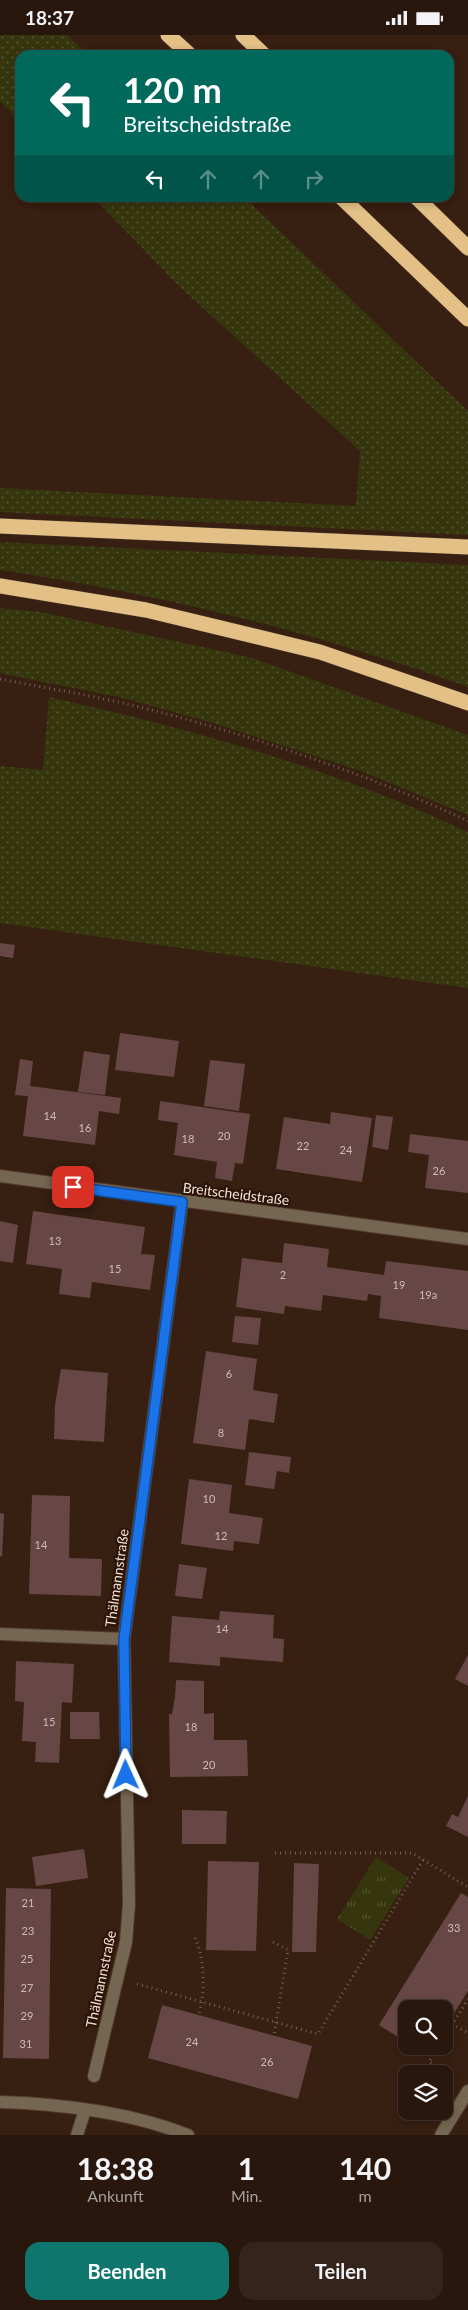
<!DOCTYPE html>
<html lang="de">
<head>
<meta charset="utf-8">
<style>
  :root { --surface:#29170d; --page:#35241b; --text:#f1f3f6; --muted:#a59f9d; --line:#45362e; --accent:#0f766e }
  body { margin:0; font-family:Lato,sans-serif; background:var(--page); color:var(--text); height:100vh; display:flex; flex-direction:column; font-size:19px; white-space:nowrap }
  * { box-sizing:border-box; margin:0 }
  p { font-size:16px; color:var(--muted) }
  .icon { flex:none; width:28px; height:28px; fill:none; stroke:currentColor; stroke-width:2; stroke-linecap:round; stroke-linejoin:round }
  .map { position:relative; height:2100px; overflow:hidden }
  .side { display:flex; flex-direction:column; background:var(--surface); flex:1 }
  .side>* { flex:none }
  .guide { position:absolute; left:15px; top:15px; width:439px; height:152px; border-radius:15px; box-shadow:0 2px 8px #0003,0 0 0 1px var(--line); background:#00695c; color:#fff; overflow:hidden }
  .tools { position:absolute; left:398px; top:1965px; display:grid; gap:10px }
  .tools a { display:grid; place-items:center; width:55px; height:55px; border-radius:10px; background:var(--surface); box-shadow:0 2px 8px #0003,0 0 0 1px var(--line); font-size:25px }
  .pin { position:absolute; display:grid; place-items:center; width:42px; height:42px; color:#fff; margin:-21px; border-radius:10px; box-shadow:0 2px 8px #0006 }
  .me { position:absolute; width:55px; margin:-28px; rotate:359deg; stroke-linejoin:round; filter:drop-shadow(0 0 4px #0008) }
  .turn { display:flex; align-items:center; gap:18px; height:105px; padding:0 25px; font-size:22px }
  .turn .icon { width:65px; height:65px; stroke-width:2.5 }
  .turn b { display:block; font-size:35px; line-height:42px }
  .lanes { display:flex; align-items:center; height:48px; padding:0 25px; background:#0003; justify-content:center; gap:25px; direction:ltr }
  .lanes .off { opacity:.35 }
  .eta { display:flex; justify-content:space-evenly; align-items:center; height:85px; text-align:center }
  .eta b { font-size:30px; font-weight:700; line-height:35px }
  .primary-button { display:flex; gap:10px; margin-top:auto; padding:10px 25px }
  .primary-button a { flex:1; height:58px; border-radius:15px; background:var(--accent); color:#fff; font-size:20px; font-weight:700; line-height:58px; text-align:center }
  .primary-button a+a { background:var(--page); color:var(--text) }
  .status { display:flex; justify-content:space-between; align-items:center; height:35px; padding:0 25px; background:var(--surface); direction:ltr }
  .status svg { height:14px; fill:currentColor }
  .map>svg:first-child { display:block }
</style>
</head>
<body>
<div class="status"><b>18:37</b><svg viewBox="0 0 49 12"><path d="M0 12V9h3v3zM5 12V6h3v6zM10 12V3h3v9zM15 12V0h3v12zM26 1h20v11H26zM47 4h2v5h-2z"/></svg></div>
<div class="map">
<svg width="468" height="2100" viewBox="0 0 468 2100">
  <defs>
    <pattern id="grass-dots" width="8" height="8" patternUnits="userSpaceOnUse" patternTransform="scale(1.25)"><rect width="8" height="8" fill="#35360d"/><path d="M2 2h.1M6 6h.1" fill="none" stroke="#535330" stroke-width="1.8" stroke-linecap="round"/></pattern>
    <pattern id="park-tufts" width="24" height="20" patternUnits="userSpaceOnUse" patternTransform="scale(1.25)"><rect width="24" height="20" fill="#35360d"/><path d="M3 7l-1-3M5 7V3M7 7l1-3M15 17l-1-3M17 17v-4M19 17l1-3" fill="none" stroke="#535330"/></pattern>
  </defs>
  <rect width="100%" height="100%" fill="#371f11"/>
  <g fill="url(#grass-dots)">
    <path d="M0 0H67L89 20H20V86L0 66Z"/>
    <path d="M94 163H245L468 376V500L0 477V453L356 471 360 416 179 251Z"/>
    <path d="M0 507 468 530V652C316 597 159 559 0 535Z"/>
    <path d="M0 573 41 577 249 622 468 700V780L358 735 213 688 123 663 0 638Z"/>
    <path d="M49 662C192 694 335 734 468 797V953L0 888V731L43 735Z"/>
  </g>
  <path fill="url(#park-tufts)" d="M376 1822 409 1843 370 1905 337 1884Z"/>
  <g fill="#674746">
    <path d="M0 908 15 910 13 923 0 921Z"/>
    <path d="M120 998 179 1006 174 1042 115 1035Z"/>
    <path d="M84 1016 110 1020 105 1060 78 1057Z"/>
    <path d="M20 1024 33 1026 30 1051 121 1063 119 1079 99 1076 95 1110 23 1101 28 1061 15 1060Z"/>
    <path d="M210 1025 245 1029 239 1076 204 1071Z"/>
    <path d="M160 1066 250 1079 243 1129 235 1128 232 1146 215 1143 217 1127 174 1120 178 1088 158 1085Z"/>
    <path d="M331 1077 372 1083 362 1147 276 1134 284 1082 330 1089Z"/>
    <path d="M376 1080 393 1082 388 1115 372 1112Z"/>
    <path d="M410 1099 468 1106V1158L425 1153 429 1120 408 1117Z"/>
    <path d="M33 1176 145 1192 141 1219 155 1220 150 1255 92 1247 90 1263 59 1259 62 1234 26 1229Z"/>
    <path d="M0 1186 18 1190 13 1228 0 1226Z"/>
    <path d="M284 1208 329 1214 327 1232 384 1240 386 1226 468 1236V1295L379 1283 381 1261 368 1259 367 1266 323 1260 321 1276 285 1271 284 1279 236 1272 242 1223 282 1228Z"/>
    <path d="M235 1281 261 1283 258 1310 232 1307Z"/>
    <path d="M206 1316 257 1324 253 1355 278 1359 274 1388 249 1384 245 1415 193 1408Z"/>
    <path d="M61 1334 108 1338 104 1407 54 1404 55 1370Z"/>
    <path d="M249 1417 291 1422 289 1438 277 1436 274 1454 245 1450Z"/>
    <path d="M189 1444 232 1450 229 1478 263 1483 259 1509 234 1506 233 1516 181 1509Z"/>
    <path d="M32 1460 70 1461 69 1523 102 1524 101 1561 29 1559Z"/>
    <path d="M0 1478 4 1479 2 1522 0 1521Z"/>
    <path d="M179 1529 207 1533 202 1564 175 1561Z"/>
    <path d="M220 1576 274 1580 273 1603 284 1604 283 1627 220 1622V1631L169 1627 172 1581 219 1585Z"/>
    <path d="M468 1620V1651L455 1644Z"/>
    <path d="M16 1626 74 1629 72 1668 62 1667 59 1728 35 1727 36 1707 22 1706 24 1667 15 1666Z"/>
    <path d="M176 1645 204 1646V1679L214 1678V1705H247L248 1741 170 1742 169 1679H172L175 1662Z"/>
    <path d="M70 1677H99L100 1704H70Z"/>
    <path d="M468 1761V1802L446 1791 452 1779 458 1782Z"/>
    <path d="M182 1775 227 1776 226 1809H182Z"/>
    <path d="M84 1814 88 1843 36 1851 32 1822Z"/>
    <path d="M208 1826 259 1827 256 1916 206 1915Z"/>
    <path d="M294 1828 319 1829 316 1917H292Z"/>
    <path d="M6 1853 51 1854 49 2024 3 2023Z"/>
    <path d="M461 1858 468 1862V1956L444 1994V1974H406V2007L379 1990Z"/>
    <path d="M162 1970 312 2011 298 2064 148 2023Z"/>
    <path d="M413 2011H433L428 2020Z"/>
  </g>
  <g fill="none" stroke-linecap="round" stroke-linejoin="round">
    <defs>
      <g id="street">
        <path d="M0 1141 468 1204"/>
        <path d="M0 1599 124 1604"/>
        <path d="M94 2041 126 1907 129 1869 124 1604 182 1167"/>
        <path d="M0 2067C63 2069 129 2077 188 2100"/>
        <path d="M77 2100 85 2075"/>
        <path d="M441 2100 468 2056"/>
      </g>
      <g id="highway">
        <path d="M168 0 190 20"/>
        <path d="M243 0 264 20"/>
        <path d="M341 162 468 284"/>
        <path d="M416 162 468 213"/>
        <path d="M0 491 468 512"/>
        <path d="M0 551 146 575 320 617 468 668"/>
      </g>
    </defs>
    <use href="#street" stroke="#513a2d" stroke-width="14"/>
    <use href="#highway" stroke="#513a2d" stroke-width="16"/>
    <g stroke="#745e52" stroke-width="3" stroke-dasharray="1 4" stroke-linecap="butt">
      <path d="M0 644C56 655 113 664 167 679 270 707 372 741 468 786"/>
      <path d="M275 1818H412L468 1852"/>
      <path d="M195 1903C205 1923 205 1958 199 1980"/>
      <path d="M273 1907 288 1915 274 2000"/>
      <path d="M137 1949 318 1999 423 1825"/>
      <path d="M452 1989 468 1998"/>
      <path d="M444 2003 468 1964"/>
      <path d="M438 2011 429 2027 452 2040"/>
    </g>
    <use href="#street" stroke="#746650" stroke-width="12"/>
    <use href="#highway" stroke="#e2c086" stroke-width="15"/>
  </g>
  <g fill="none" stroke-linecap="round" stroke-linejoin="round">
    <defs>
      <path id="route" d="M73 1152 182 1167 124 1604 126 1740"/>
    </defs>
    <use href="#route" stroke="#114b97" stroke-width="12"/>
    <use href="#route" stroke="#1a73e8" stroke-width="9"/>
  </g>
  <g text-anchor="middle" stroke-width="4.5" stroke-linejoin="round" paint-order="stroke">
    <g font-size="11" fill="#d0bbb4">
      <text x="50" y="1085">14</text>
      <text x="85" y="1097">16</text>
      <text x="224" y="1105">20</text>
      <text x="188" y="1108">18</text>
      <text x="303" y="1115">22</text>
      <text x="346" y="1119">24</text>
      <text x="439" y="1140">26</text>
      <text x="55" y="1210">13</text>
      <text x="115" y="1238">15</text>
      <text x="283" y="1244">2</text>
      <text x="399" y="1254">19</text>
      <text x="428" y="1264">19a</text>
      <text x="229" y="1343">6</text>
      <text x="221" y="1402">8</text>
      <text x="209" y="1468">10</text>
      <text x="221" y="1505">12</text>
      <text x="41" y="1514">14</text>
      <text x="222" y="1598">14</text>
      <text x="49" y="1691">15</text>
      <text x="191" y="1696">18</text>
      <text x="209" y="1734">20</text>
      <text x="28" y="1872">21</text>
      <text x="454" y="1897">33</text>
      <text x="28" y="1900">23</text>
      <text x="27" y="1928">25</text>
      <text x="27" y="1957">27</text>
      <text x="27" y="1985">29</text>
      <text x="192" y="2011">24</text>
      <text x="26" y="2013">31</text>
      <text x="267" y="2031">26</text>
    </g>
    <g font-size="14" fill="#f3e2d9" stroke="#2c1507">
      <text transform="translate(236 1159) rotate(7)" y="5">Breitscheidstraße</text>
      <text transform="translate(117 1543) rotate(-82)" y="5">Thälmannstraße</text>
      <text transform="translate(101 1944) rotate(-78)" y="5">Thälmannstraße</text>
    </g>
  </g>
</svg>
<div class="tools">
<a><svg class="icon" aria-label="search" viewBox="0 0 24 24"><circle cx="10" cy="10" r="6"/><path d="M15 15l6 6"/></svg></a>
<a><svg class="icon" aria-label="layers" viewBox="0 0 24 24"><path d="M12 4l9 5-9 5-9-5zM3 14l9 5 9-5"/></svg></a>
</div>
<div class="pin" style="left:73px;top:1152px;background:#d93025"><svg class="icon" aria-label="arrive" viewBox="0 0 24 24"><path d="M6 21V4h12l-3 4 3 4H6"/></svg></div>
<svg class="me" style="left:126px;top:1740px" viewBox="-20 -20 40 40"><path d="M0-17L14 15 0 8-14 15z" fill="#1a73e8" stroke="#fff" stroke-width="4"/></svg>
<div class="guide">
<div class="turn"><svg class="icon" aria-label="left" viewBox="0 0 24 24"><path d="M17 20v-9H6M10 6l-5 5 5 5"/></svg><div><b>120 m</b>Breitscheidstraße</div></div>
<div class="lanes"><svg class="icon" aria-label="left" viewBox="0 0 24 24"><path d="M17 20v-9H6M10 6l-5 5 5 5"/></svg><svg class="icon off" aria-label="ahead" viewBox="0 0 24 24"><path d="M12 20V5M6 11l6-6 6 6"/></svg><svg class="icon off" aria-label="ahead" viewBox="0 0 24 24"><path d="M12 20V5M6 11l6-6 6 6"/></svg><svg class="icon off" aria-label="right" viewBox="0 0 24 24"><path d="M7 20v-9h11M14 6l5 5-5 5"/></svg></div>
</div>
</div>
<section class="side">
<div class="eta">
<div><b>18:38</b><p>Ankunft</p></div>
<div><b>1</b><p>Min.</p></div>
<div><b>140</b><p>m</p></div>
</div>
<div class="primary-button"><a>Beenden</a><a>Teilen</a></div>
</section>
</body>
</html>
